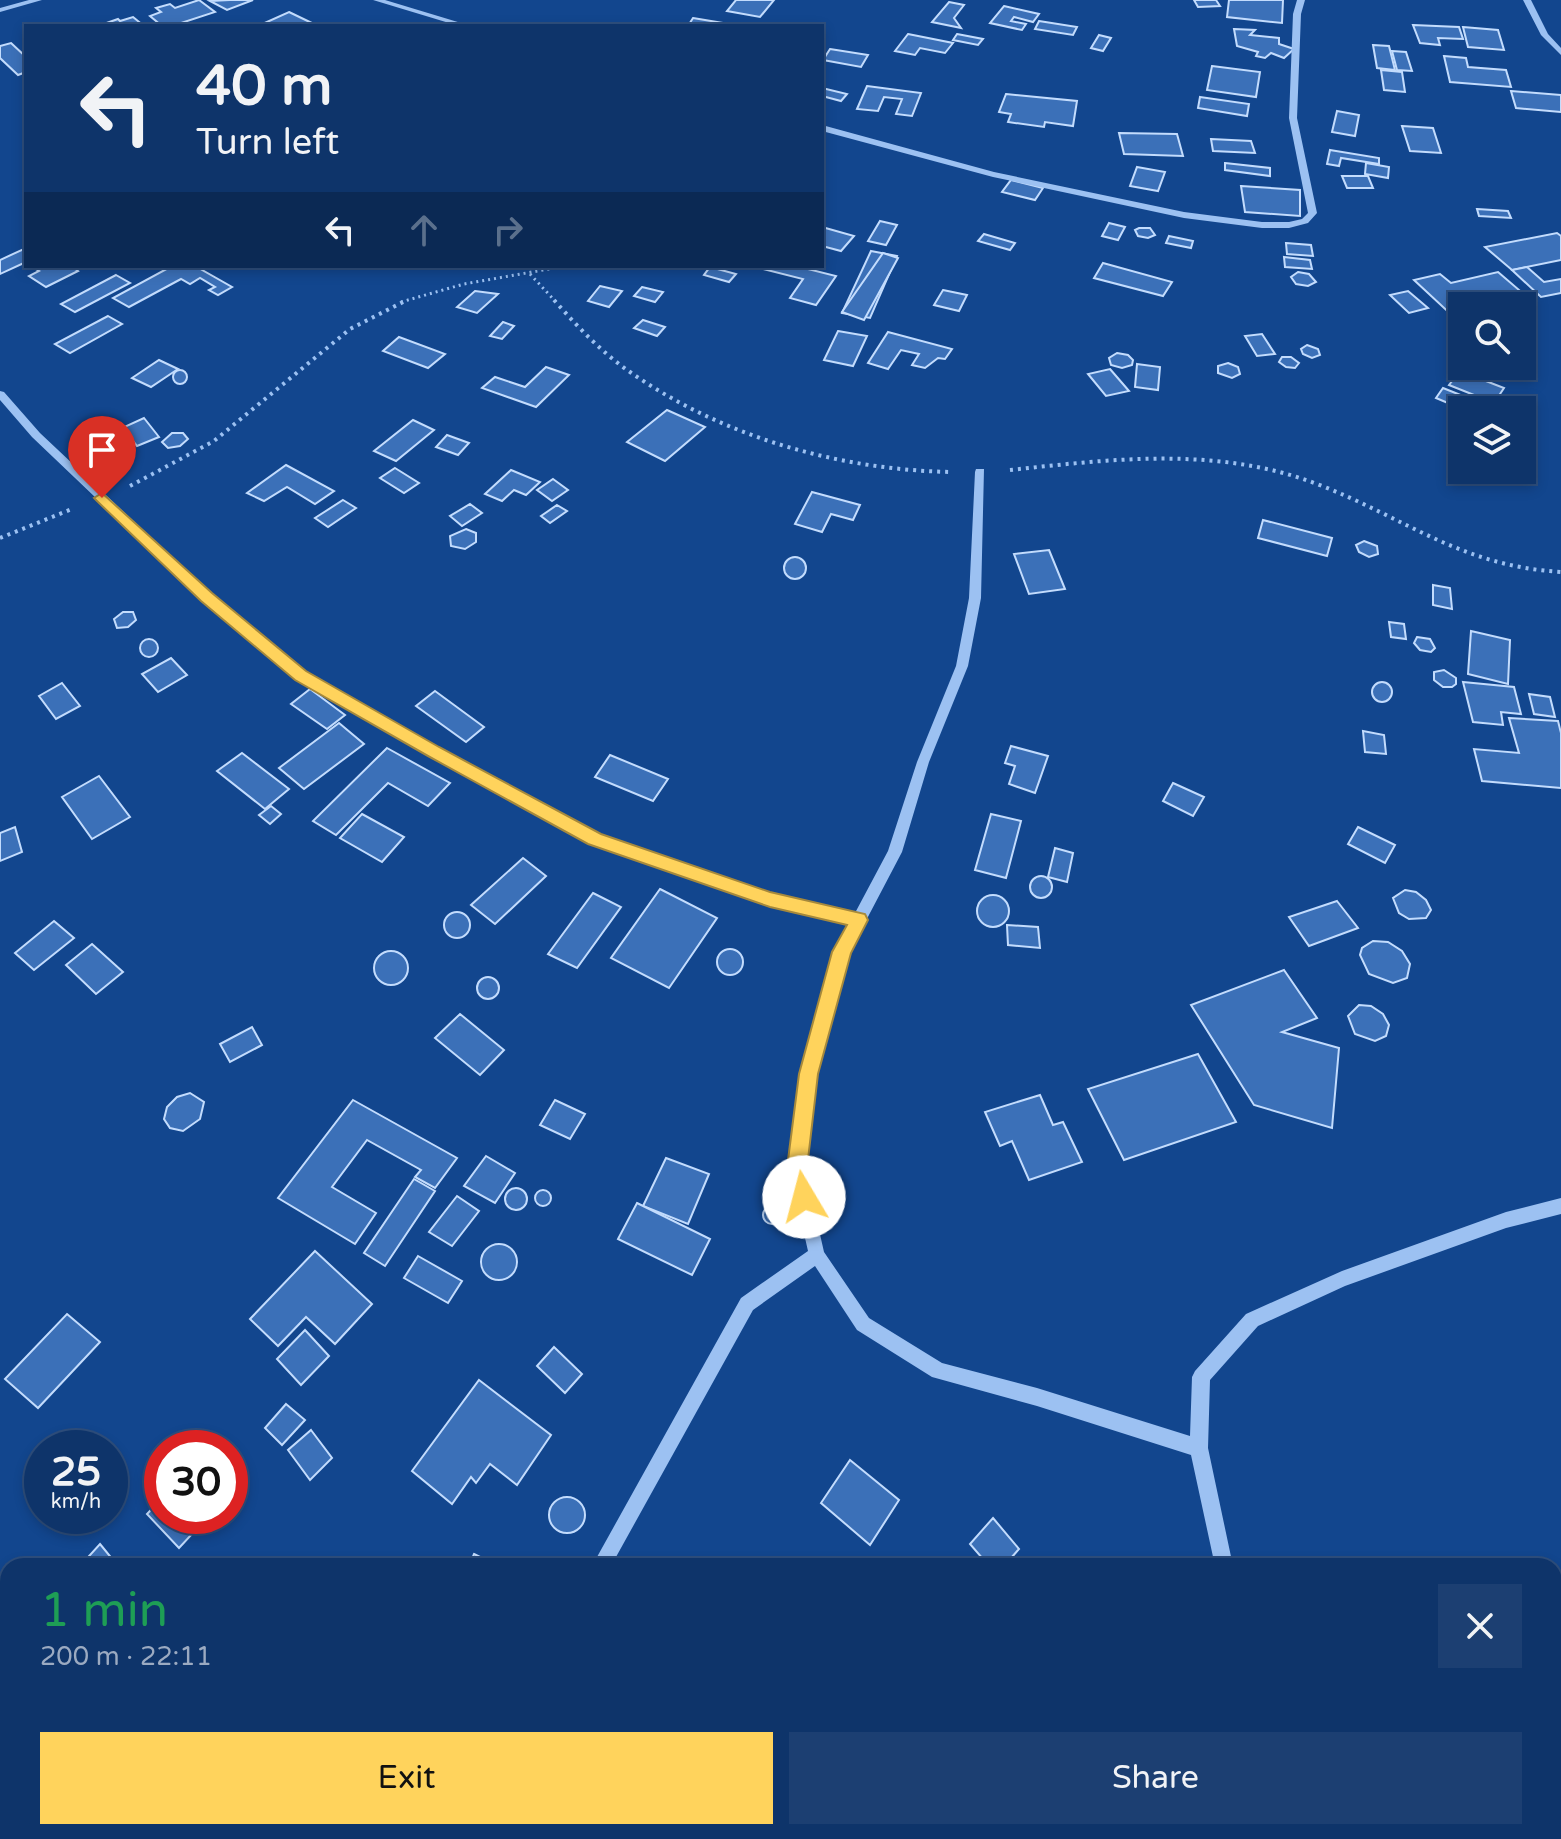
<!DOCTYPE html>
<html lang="en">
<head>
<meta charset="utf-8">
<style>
  :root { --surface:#0e346a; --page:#1c3f72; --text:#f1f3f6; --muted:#9baac1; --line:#2e4f7e; --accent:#ffd35c }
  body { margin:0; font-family:"Varela Round",sans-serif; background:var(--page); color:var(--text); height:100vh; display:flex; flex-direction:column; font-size:30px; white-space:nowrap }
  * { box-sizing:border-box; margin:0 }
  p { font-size:26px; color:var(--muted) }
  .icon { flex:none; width:44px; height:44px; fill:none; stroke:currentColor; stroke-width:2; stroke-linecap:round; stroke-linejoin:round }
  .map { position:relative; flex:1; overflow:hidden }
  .details { position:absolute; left:0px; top:1558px; width:1562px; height:282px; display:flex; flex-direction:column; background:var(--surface); border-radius:24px 24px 0 0; box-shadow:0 4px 12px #0003,0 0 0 2px var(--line) }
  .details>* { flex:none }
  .hud { position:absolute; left:24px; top:24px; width:800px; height:244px; border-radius:0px; box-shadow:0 4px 12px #0003,0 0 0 2px var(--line); background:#0e346a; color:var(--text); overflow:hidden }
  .controls { position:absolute; left:1448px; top:292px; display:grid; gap:16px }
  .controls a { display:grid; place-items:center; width:88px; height:88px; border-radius:0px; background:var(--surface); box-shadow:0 4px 12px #0003,0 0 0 2px var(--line); font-size:40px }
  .speed { position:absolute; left:24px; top:1430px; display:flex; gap:16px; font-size:40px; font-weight:700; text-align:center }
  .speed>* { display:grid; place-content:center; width:104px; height:104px; border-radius:50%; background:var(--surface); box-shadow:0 4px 12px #0003,0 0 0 2px var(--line); line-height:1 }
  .speed small { font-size:20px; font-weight:400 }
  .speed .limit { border:12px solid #d22; background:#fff; color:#111 }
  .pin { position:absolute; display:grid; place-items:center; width:68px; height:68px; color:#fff; margin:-82px -34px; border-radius:50% 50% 50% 0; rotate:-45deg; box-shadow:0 0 8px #0007 }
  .pin .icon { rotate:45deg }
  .me { position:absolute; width:88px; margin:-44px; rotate:352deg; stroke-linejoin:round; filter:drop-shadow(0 0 6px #0008) }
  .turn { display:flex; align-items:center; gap:28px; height:168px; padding:0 40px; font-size:36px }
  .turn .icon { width:104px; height:104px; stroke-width:2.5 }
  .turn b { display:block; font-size:56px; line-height:68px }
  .lanes { display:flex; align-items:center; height:76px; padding:0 40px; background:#0003; justify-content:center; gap:40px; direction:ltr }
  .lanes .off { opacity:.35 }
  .round { display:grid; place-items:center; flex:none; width:84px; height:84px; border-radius:0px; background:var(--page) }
  .head { display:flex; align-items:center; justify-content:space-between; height:136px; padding:0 40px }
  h1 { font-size:48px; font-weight:600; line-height:60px; color:#1e9e55 }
  .button { display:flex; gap:16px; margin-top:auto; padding:16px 40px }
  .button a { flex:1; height:92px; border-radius:0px; background:var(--accent); color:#111; font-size:32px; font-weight:600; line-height:92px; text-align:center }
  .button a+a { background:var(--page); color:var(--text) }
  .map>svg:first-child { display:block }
</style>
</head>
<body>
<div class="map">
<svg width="1561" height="1839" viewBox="0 0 1561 1839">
  <rect width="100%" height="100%" fill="#12468e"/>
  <g fill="#3b70b8" stroke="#c3dcfd" stroke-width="2">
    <path d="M199 0 215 12 172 26H162L150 16 161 12 156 8 170 4 175 8Z"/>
    <path d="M230 0H253L227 10 210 1Z"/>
    <path d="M736 0H774L760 17 727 11Z"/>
    <path d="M1194 0H1216L1220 6 1198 7Z"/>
    <path d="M1229 0H1283L1282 23 1227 17Z"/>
    <path d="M949 2 964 5 954 18 961 28 932 22Z"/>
    <path d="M1004 6 1039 14 1033 22 1014 17 1011 21 1026 24 1022 30 990 23Z"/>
    <path d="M289 12 316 25 258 26Z"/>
    <path d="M133 17 144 26H98L118 19 120 21Z"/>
    <path d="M693 18 729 24 688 26Z"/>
    <path d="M1039 21 1077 27 1073 35 1035 29Z"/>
    <path d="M1413 25 1459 27 1463 39 1438 38 1440 45 1420 43Z"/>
    <path d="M1463 27 1498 30 1504 50 1468 47Z"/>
    <path d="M1234 29 1255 30 1250 35 1279 38V44L1294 49 1284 58 1271 53 1265 58 1256 56 1258 52 1237 46Z"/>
    <path d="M908 34 953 43 945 53 920 48 915 55 895 51Z"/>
    <path d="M957 34 983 39 978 45 953 40Z"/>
    <path d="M1099 35 1111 38 1103 51 1091 48Z"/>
    <path d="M11 43 26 57V72L18 75 0 58V46Z"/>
    <path d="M1373 45 1389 46 1395 70 1377 68Z"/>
    <path d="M830 49 868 55 861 67 823 60Z"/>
    <path d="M1392 51 1406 52 1412 71 1397 70Z"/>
    <path d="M1444 56 1466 58 1468 67 1506 70 1511 87 1450 82Z"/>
    <path d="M1212 66 1260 72 1256 97 1207 90Z"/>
    <path d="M1381 70 1402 72 1405 92 1384 90Z"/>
    <path d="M867 86 921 93 912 116 896 114 902 99 884 97 878 111 857 109Z"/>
    <path d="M822 88 847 94 841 101 822 96Z"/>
    <path d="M1511 91 1561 95V112L1516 108Z"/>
    <path d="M1006 94 1077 101 1073 126 1045 122 1044 127 1008 122 1011 114 999 112Z"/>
    <path d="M1200 97 1249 104 1247 116 1198 108Z"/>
    <path d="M1337 111 1359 115 1355 136 1332 132Z"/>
    <path d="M1402 126 1433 128 1441 153 1410 151Z"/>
    <path d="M1119 133 1177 134 1183 156 1124 154Z"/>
    <path d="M1211 139 1251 141 1255 153 1213 151Z"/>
    <path d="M1330 150 1379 158V164L1341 158 1339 166 1327 164Z"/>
    <path d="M1225 163 1270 168V176L1225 170Z"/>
    <path d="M1366 163 1389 167 1388 178 1365 174Z"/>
    <path d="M1137 167 1165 172 1158 191 1130 186Z"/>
    <path d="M1342 176H1368L1373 188H1347Z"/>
    <path d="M1011 180 1043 188 1035 200 1002 192Z"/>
    <path d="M1241 186 1300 190V216L1245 212Z"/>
    <path d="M1477 209 1508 211 1511 218 1479 216Z"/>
    <path d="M880 221 897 225 886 245 868 241Z"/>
    <path d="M1109 223 1125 227 1118 240 1102 236Z"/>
    <path d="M822 227 854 236 841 251 822 246Z"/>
    <path d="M1139 228H1150L1155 235 1148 238 1138 236 1135 230Z"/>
    <path d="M1557 233 1561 236V260L1512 270 1485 247Z"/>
    <path d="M984 234 1015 243 1010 250 978 241Z"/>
    <path d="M1169 236 1193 241 1191 248 1166 243Z"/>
    <path d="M1286 243 1311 245 1313 256 1287 254Z"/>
    <path d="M26 248V262L0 274V260Z"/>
    <path d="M871 251 897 256 870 318 842 313Z"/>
    <path d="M883 253 898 258 864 320 842 312Z"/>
    <path d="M1284 257 1310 260 1312 269 1285 267Z"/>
    <path d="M1103 263 1172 282 1163 296 1094 278Z"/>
    <path d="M31 266H71L78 271 46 287 29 276 39 271Z"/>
    <path d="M172 266H195L232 287 218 295 209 290 215 287 200 278 190 284 181 279 129 307 113 298Z"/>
    <path d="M765 266H796L836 276 816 305 790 298 803 279 763 269Z"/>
    <path d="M710 267 736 274 729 282 704 275Z"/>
    <path d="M1527 267 1544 282 1561 279V293L1541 297 1512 270Z"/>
    <path d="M1298 272 1309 274 1316 282 1308 286 1296 284 1291 277Z"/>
    <path d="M1498 272 1533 302 1516 306H1462V319L1457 320 1414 280 1440 274 1451 283Z"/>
    <path d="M116 275 130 283 75 312 61 304Z"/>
    <path d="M600 286 622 291 609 307 588 301Z"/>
    <path d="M642 287 663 292 655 302 634 296Z"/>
    <path d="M943 290 967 295 959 311 934 305Z"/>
    <path d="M475 291 498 294 477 313 457 307Z"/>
    <path d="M1408 291 1428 308 1409 313 1390 295Z"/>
    <path d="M108 316 122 324 70 353 55 344Z"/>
    <path d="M643 320 665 327 657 336 634 328Z"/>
    <path d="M503 322 514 326 502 339 490 336Z"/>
    <path d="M838 331 867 336 853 366 824 360Z"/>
    <path d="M888 332 952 349 945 359 938 358 925 368 912 365 919 354 901 350 888 369 868 363Z"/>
    <path d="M1262 334 1275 354 1257 356 1245 336Z"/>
    <path d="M399 337 445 354 428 368 383 351Z"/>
    <path d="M1307 345 1318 349 1320 355 1312 358 1303 354 1301 349Z"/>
    <path d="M1117 353 1128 355 1133 360 1132 365 1122 368 1111 365 1109 358Z"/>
    <path d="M1291 357 1299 363 1295 368 1286 367 1279 362 1282 357Z"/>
    <path d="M159 360 178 369 151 387 132 378Z"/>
    <path d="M1228 363 1238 367 1240 374 1232 378 1218 373V366Z"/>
    <path d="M1137 364 1160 367 1158 390 1135 387Z"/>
    <path d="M546 367 569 375 536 407 482 388 495 377 525 387Z"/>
    <path d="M1110 369 1129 391 1106 396 1088 374Z"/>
    <circle cx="180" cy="377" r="7"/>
    <path d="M1460 371 1504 388 1494 403 1449 385Z"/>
    <path d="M1443 388 1463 396 1455 406 1436 398Z"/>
    <path d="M1516 403 1536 409 1531 424 1522 421V410H1514Z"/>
    <path d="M667 410 705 427 665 461 627 442Z"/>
    <path d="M144 418 159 437 137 446 122 428Z"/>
    <path d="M413 420 434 430 396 461 374 451Z"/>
    <path d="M1522 432 1535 438V446L1522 448Z"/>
    <path d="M172 433H183L188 439 180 446 168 448 162 442Z"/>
    <path d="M447 435 469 443 458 455 436 447Z"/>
    <path d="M286 465 334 491 315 504 287 487 264 501 247 493Z"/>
    <path d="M395 468 419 483 404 493 380 478Z"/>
    <path d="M511 470 540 482 526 495 514 490 502 501 485 494Z"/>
    <path d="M553 479 568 490 552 501 537 490Z"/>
    <path d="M812 492 860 505 853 520 831 514 822 532 795 524Z"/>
    <path d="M343 500 356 508 328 527 315 518Z"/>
    <path d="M470 504 482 513 462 526 450 516Z"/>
    <path d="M557 505 567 511 550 523 541 516Z"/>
    <path d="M1263 520 1332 538 1327 556 1258 538Z"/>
    <path d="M466 529 476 533V542L465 549 451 546 450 536Z"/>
    <path d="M1364 541 1377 546 1378 554 1369 557 1359 552 1356 545Z"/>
    <path d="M1049 550 1065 589 1029 594 1014 554Z"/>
    <circle cx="795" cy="568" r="11"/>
    <path d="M1433 585 1450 588 1452 609 1433 605Z"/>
    <path d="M123 612H133L136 620 128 627 117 628 114 619Z"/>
    <path d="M1389 622 1404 624 1406 639 1391 637Z"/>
    <path d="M1471 631 1510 640 1508 684 1468 674Z"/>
    <path d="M1417 637 1430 639 1435 648 1431 652 1420 650 1414 643Z"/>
    <circle cx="149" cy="648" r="9"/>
    <path d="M171 658 187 675 158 692 142 674Z"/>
    <path d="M1444 670 1456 678V684L1452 687H1443L1434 680V672Z"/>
    <circle cx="1382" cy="692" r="10"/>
    <path d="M1463 682 1514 687 1521 714 1501 712 1503 725 1473 722Z"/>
    <path d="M62 683 80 706 56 719 39 696Z"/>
    <path d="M310 689 345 715 327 729 291 704Z"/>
    <path d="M435 691 484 727 466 742 416 706Z"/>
    <path d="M1529 694 1550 697 1555 717 1534 714Z"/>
    <path d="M1509 718 1558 721 1561 733V788L1482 781 1474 749 1519 753Z"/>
    <path d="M339 723 364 744 304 789 279 768Z"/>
    <path d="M1363 731 1384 735 1386 754 1365 752Z"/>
    <path d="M1011 746 1048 756 1035 793 1009 784 1015 766 1005 763Z"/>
    <path d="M387 748 450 783 428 806 388 783 336 835 313 821Z"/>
    <path d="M242 753 289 789 265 809 217 771Z"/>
    <path d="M610 755 668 779 653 801 595 777Z"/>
    <path d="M99 776 130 817 92 839 62 797Z"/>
    <path d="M1173 783 1204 797 1193 816 1163 801Z"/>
    <path d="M271 806 281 814 270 824 259 815Z"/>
    <path d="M362 814 404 837 382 862 340 838Z"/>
    <path d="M991 814 1021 821 1006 878 975 870Z"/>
    <path d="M15 827 22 852 0 861V833Z"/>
    <path d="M1358 827 1395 845 1385 863 1348 844Z"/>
    <path d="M1055 848 1073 853 1067 882 1048 877Z"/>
    <path d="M523 858 546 876 495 924 471 905Z"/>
    <circle cx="1041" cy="887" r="11"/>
    <path d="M660 889 717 918 669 988 611 958Z"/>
    <path d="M1405 890 1416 892 1426 900 1431 910 1426 918 1409 919 1399 913 1393 898Z"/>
    <path d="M593 893 621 907 577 968 548 954Z"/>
    <circle cx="993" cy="911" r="16"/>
    <path d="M1337 901 1358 928 1309 946 1289 917Z"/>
    <circle cx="457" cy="925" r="13"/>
    <path d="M54 921 74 938 34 970 15 953Z"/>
    <path d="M1007 925 1038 927 1040 948 1008 945Z"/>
    <path d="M1373 941 1388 942 1402 951 1410 964 1407 978 1393 983 1369 974 1360 955 1362 948Z"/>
    <path d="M92 944 123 972 96 994 66 965Z"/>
    <circle cx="730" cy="962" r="13"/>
    <circle cx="391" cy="968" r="17"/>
    <path d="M1284 970 1317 1018 1282 1032 1339 1048 1332 1128 1254 1105 1191 1005Z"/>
    <circle cx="488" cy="988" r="11"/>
    <path d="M1359 1005 1371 1006 1383 1014 1389 1025 1386 1036 1375 1041 1355 1034 1348 1016Z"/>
    <path d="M460 1014 504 1050 480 1075 435 1038Z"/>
    <path d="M252 1027 262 1045 230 1062 220 1044Z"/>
    <path d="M1198 1054 1236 1122 1124 1160 1088 1089Z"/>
    <path d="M190 1093 204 1102 200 1119 183 1131 170 1128 164 1119 167 1107 177 1097Z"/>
    <path d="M1040 1095 1053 1125 1063 1122 1082 1162 1029 1180 1012 1141 1000 1146 985 1112Z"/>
    <path d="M353 1100 457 1158 435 1188 415 1177 421 1170 367 1140 332 1187 376 1213 355 1244 278 1198Z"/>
    <path d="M555 1100 585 1114 570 1139 540 1125Z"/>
    <path d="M486 1156 515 1173 495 1203 464 1186Z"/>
    <path d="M666 1158 709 1174 688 1224 643 1206Z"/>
    <path d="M414 1179 435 1191 385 1266 364 1253Z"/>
    <circle cx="516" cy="1199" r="11"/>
    <circle cx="543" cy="1198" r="8"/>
    <path d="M457 1196 479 1211 452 1246 429 1232Z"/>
    <path d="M637 1203 710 1239 692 1275 618 1239Z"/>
    <circle cx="772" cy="1215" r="9"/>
    <circle cx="499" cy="1262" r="18"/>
    <path d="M315 1251 372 1304 335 1344 306 1317 278 1346 250 1319Z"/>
    <path d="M418 1256 462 1281 448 1303 404 1278Z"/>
    <path d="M67 1314 100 1342 38 1408 5 1379Z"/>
    <path d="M305 1330 329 1356 301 1385 277 1359Z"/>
    <path d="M554 1347 582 1374 565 1393 537 1366Z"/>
    <path d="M479 1380 551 1435 517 1485 490 1464 476 1483 471 1477 452 1504 412 1471Z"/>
    <path d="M286 1404 305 1420 282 1445 265 1428Z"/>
    <path d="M311 1430 332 1458 310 1480 288 1450Z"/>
    <path d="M850 1460 899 1500 870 1545 821 1503Z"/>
    <circle cx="567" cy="1515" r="18"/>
    <path d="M162 1498V1516H201L205 1520 179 1548 147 1514Z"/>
    <path d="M993 1518 1019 1549 1004 1566H989L970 1544Z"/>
    <path d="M100 1544 118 1566H80Z"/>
    <path d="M474 1554 498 1566H469Z"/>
    <path d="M715 1832H793L785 1839H718Z"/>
  </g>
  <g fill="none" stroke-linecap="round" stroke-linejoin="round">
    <g stroke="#9cc1f2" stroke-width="3" stroke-dasharray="2 4" stroke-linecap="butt">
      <path d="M530 274 556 302"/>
      <path d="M401 302 464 284 566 266"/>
    </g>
    <g stroke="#9cc1f2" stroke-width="4" stroke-dasharray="3 5" stroke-linecap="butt">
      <path d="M554 300C577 326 601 352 630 372 723 437 839 470 952 472"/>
      <path d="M1010 470C1112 459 1218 446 1317 484 1406 518 1460 566 1561 572"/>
      <path d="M130 486 214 441 350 329 407 300"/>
      <path d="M0 538 72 509"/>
    </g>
    <g fill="#9cc1f2" fill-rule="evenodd">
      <path d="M29 0H42L0 12V8Z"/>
      <path d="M373 0H385L471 26H459Z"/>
      <path d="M1297 0H1305L1301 14 1297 118 1317 213 1308 223 1289 228H1262L1184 218 993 177 822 131V125L994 172 1184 212 1262 222H1289L1302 219 1308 213 1289 118 1293 14Z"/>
      <path d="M1523 0H1531L1548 34 1561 48V55L1541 35Z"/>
      <path d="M0 391 4 392 40 433 211 594 305 673 599 835 770 893 855 913 888 851 917 762 956 666 969 598 975 472 976 469H984L981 598 968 666 929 762 902 852 849 953 817 1074 805 1168 824 1252 869 1318 942 1363 1037 1388 1190 1436 1192 1377 1195 1371 1246 1314 1342 1271 1506 1212 1561 1198V1214L1506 1228 1345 1286 1258 1326 1210 1380 1208 1448 1233 1566H1215L1191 1455 1037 1406 932 1377 857 1330 815 1266 753 1310 611 1566H592L741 1298 808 1251 789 1168 801 1074 835 952 850 924 770 905 589 843 297 679 203 600 32 437 0 400Z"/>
      <path d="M415 1832H437L434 1839H412Z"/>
      <rect x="1205" y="1832" width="20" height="7"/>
    </g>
  </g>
  <path fill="#ffd35c" stroke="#a6893c" stroke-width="2" d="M102 493 212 593 306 671 439 747 601 834 770 892 865 914 868 920 851 953 818 1074 807 1168 814 1197 811 1204 804 1207 797 1204 787 1168 799 1074 832 952 847 925 770 907 588 844 428 756 295 680 201 601 97 501 94 498Z"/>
</svg>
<div class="controls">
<a><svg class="icon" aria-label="search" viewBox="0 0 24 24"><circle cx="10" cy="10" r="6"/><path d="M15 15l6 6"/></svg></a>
<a><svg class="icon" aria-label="layers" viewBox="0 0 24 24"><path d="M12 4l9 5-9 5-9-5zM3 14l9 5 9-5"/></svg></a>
</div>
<div class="speed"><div>25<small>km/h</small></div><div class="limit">30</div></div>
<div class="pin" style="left:102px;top:498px;background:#d93025"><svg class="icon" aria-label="arrive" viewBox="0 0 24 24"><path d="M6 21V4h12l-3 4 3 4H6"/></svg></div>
<svg class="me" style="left:804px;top:1197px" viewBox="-20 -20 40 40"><circle r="19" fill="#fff"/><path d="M0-13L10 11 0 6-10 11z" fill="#ffd35c"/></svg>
<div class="hud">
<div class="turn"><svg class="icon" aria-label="left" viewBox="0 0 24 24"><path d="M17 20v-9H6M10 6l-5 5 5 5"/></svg><div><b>40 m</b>Turn left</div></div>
<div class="lanes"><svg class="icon" aria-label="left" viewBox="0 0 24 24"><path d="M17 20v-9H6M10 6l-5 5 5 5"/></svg><svg class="icon off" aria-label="ahead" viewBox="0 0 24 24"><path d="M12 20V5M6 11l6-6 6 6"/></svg><svg class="icon off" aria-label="right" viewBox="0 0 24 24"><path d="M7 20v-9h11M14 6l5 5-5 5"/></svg></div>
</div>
<section class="details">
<div class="head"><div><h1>1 min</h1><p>200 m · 22:11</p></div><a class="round"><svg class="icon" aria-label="close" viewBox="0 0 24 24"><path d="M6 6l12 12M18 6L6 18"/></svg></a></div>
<div class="button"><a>Exit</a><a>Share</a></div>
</section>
</div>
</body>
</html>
